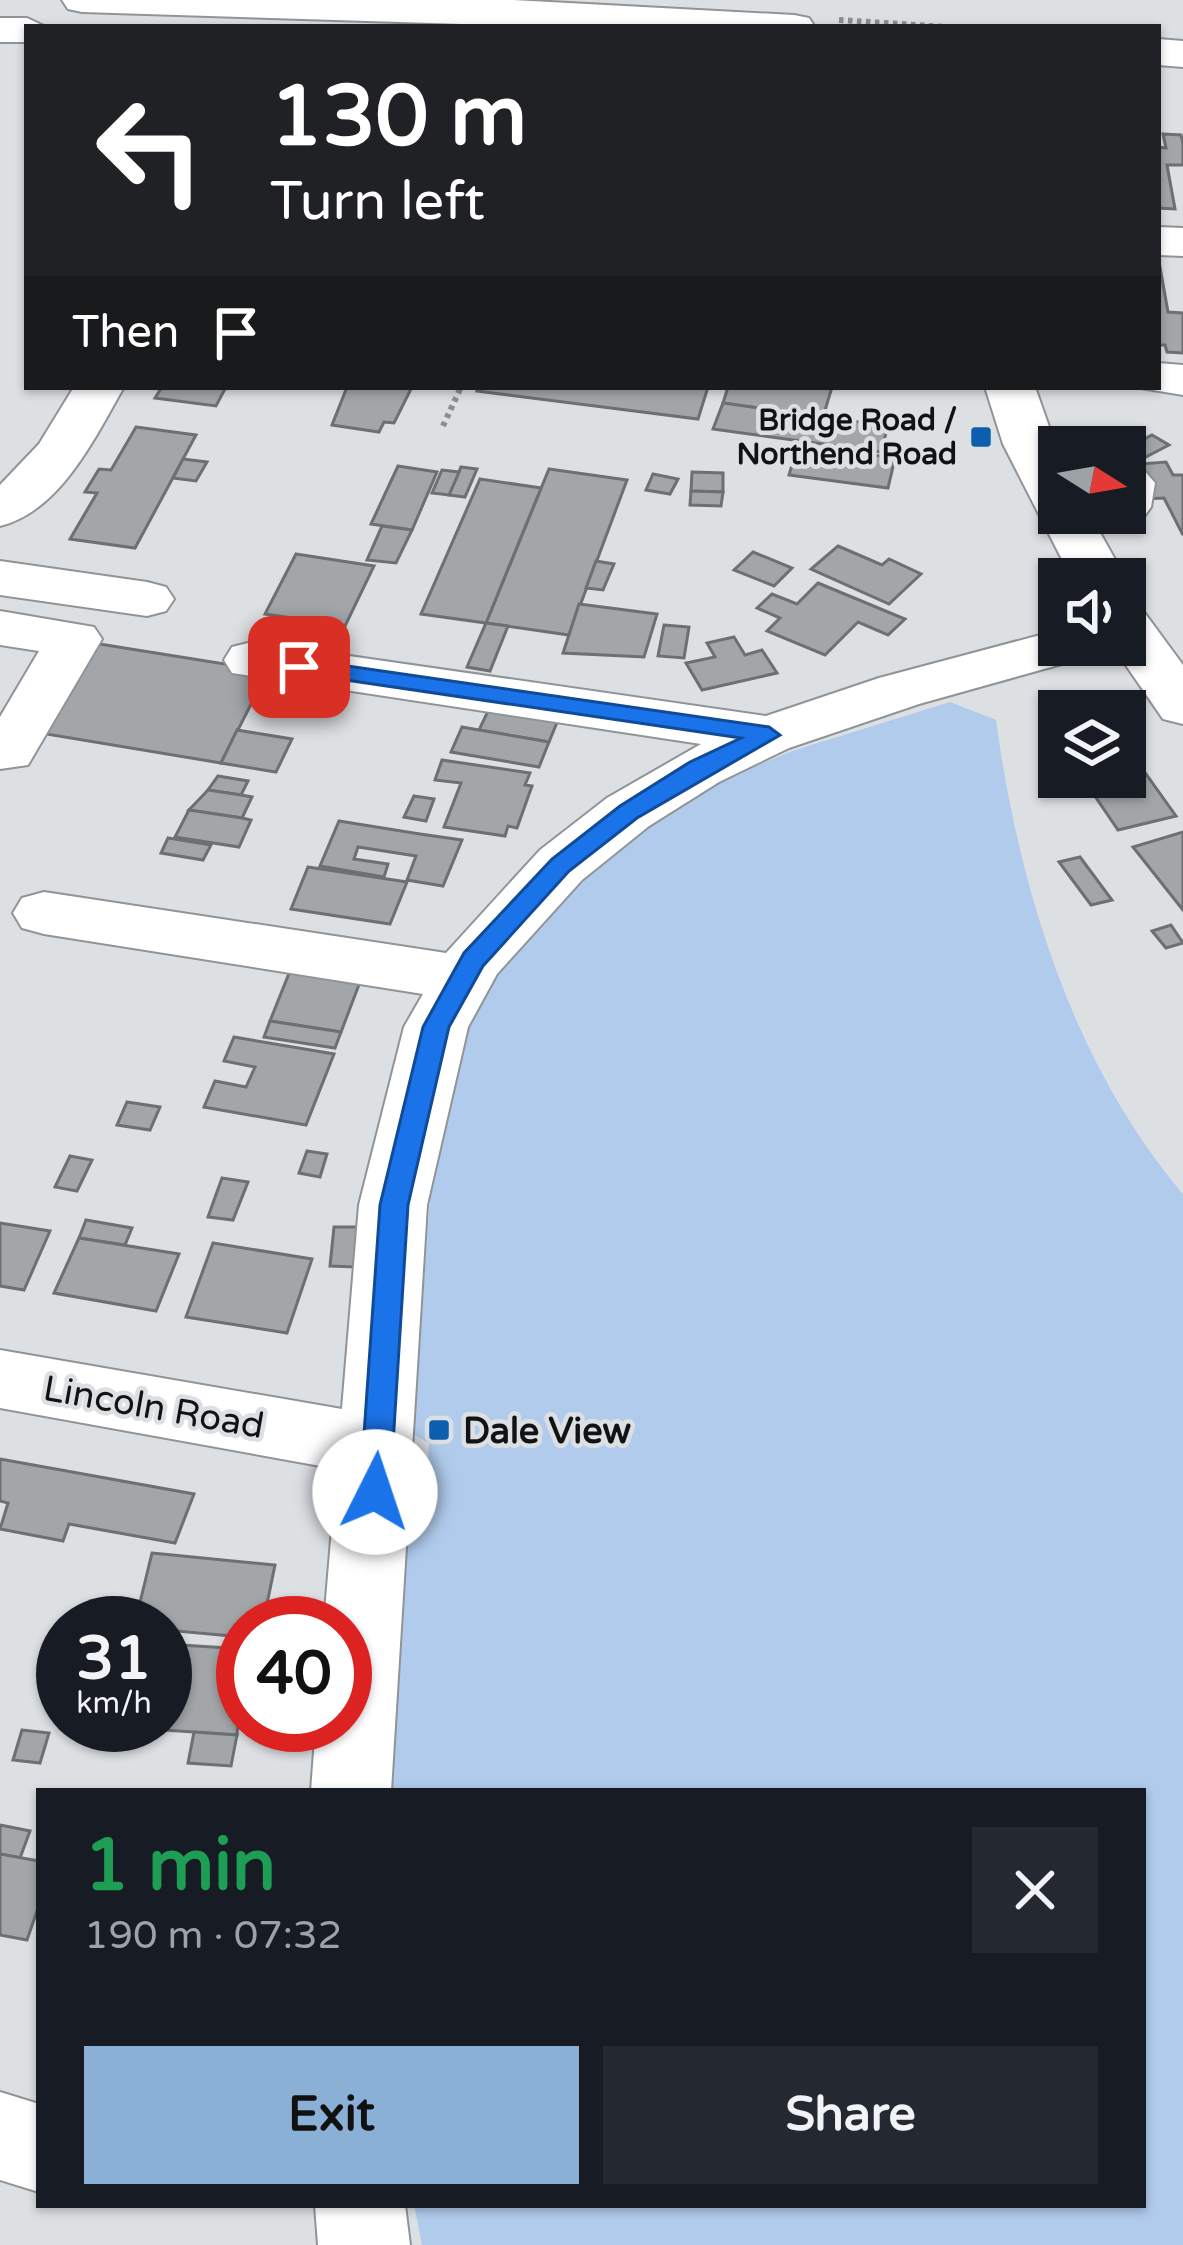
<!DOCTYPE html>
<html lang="en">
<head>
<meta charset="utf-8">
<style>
  :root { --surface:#171b24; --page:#242831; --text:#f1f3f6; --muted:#9ea1a6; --accent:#8ab0d6 }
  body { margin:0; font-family:"Varela Round",sans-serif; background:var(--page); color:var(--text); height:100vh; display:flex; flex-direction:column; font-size:45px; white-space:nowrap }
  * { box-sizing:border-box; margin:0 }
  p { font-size:39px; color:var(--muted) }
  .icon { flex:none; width:66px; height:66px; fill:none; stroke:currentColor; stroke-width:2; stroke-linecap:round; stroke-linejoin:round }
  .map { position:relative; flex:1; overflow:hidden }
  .details { position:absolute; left:36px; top:1788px; width:1110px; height:420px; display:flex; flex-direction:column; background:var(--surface); border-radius:0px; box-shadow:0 3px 9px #0004 }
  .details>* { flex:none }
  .top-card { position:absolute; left:24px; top:24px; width:1137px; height:366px; border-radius:0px; box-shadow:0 3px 9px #0004; background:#202124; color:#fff; overflow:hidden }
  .needle { width:78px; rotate:101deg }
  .buttons { position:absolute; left:1038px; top:426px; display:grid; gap:24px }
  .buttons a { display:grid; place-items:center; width:108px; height:108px; border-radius:0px; background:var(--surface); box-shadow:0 3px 9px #0004; font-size:60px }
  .speed { position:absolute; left:36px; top:1596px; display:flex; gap:24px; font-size:60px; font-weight:700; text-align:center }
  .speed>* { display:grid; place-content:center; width:156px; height:156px; border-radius:50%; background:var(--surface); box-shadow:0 3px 9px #0004; line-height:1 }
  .speed small { font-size:30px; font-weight:400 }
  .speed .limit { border:18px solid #d22; background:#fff; color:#111 }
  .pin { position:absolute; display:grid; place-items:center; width:102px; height:102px; color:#fff; margin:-51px; border-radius:24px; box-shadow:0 6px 18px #0006 }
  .me { position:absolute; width:132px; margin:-66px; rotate:4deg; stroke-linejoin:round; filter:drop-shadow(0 0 9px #0008) }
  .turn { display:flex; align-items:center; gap:42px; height:252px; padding:0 48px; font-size:54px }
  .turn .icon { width:156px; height:156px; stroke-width:2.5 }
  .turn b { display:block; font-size:84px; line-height:102px }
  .then { display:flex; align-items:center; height:114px; padding:0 48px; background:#0003; gap:24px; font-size:45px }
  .round { display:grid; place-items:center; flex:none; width:126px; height:126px; border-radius:0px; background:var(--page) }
  .overview { display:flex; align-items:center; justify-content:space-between; height:204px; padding:0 48px }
  h1 { font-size:72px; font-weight:800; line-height:90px; color:#1e9e55 }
  .cta { display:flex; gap:24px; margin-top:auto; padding:24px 48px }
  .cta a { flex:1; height:138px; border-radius:0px; background:var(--accent); color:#111; font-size:48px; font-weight:800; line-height:138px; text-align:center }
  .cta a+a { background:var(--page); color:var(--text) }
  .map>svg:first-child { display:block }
</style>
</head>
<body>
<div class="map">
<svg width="1183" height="2245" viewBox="0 0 1183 2245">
  <rect width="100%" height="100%" fill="#dde0e3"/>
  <path fill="#b0cbec" d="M950 702 996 720C1019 888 1072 1063 1183 1194V2245H422L414 2205H1143V1791H389L409 1491 427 1478 429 1443 412 1434 440 1069 462 1010 585 872 646 822 705 787 792 751Z"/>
  <g fill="#a3a6a9" stroke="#6d7073" stroke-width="3">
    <path d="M1163 134 1181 135 1183 144V165H1167L1175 209 1158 208V147L1166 148Z"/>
    <path d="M1158 256 1168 312 1183 313V353L1167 352 1165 345H1158Z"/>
    <path d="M162 387H226L216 406 155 398Z"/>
    <path d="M347 387H412L394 423 384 422 379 432 332 425Z"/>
    <path d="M479 387H708L698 419 477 391Z"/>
    <path d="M832 387 823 417 723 403 728 387Z"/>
    <path d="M723 403 888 426 881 452 713 429Z"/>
    <path d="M136 427 196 435 135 548 70 539 97 493 85 492 99 469 111 470Z"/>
    <path d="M1152 435 1169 445 1138 461 1125 454V449Z"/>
    <path d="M798 445 895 458 888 488 789 475Z"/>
    <path d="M183 459 207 462 196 481 173 478Z"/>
    <path d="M1166 462 1173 475H1183V535L1164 498 1145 499 1147 476 1140 464Z"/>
    <path d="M398 466 437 472 412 530 371 524Z"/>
    <path d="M461 467 477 469 465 497 449 495Z"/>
    <path d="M549 469 627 480 569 635 486 623Z"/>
    <path d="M442 470 459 472 449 495 432 493Z"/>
    <path d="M692 472 723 473V492L691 491Z"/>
    <path d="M653 474 678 479 670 494 646 490Z"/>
    <path d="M480 479 541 488 486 623 421 614Z"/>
    <path d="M691 491 723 492 721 506 690 505Z"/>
    <path d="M382 526 412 530 396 563 367 560Z"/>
    <path d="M838 546 882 565 889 559 921 574 889 604 811 569Z"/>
    <path d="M753 552 792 568 774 586 734 570Z"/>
    <path d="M296 554 374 566 345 626 265 614Z"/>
    <path d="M596 561 614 564 603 590 586 588Z"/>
    <path d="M818 583 905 619 888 635 858 622 825 655 767 631 780 618 757 608 772 594 797 604Z"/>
    <path d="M579 604 657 614 644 657 563 653Z"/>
    <path d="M486 623 508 626 490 671 467 667Z"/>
    <path d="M664 625 689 627 684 658 658 656Z"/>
    <path d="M734 637 745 655 762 650 777 673 702 690 686 663 715 657 707 643Z"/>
    <path d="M87 642 268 671 221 763 34 732Z"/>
    <path d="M489 709 558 720 549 742 479 730Z"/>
    <path d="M462 727 479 730 549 742 539 767 451 752Z"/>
    <path d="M237 730 292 739 276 772 221 763Z"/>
    <path d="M1131 753 1176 816 1118 830 1082 777H1125V754Z"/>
    <path d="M442 760 530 773 525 785 532 786 517 828 508 826 505 836 444 827 461 783 435 780Z"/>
    <path d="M218 776 248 781 241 795 208 790Z"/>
    <path d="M208 790 241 795 252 797 242 818 189 810Z"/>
    <path d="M414 796 434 799 426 821 404 817Z"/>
    <path d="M189 810 242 818 251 820 239 847 175 837Z"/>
    <path d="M339 821 420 834 462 840 443 886 407 880 416 856 358 847 354 859 388 864 384 877 320 866Z"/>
    <path d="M1183 832V910L1133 847Z"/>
    <path d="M168 838 211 845 203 860 161 853Z"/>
    <path d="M1080 857 1112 900 1091 905 1059 862Z"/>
    <path d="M308 867 407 882 390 924 291 909Z"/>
    <path d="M1171 925 1183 943 1166 948 1152 931Z"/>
    <path d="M290 971 360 982 341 1032 270 1021Z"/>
    <path d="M270 1021 341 1032 335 1048 264 1037Z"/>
    <path d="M234 1037 334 1054 306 1125 204 1107 215 1081 246 1087 255 1067 224 1061Z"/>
    <path d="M127 1102 160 1107 150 1130 117 1125Z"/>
    <path d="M307 1151 327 1154 320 1177 299 1173Z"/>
    <path d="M70 1156 92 1160 77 1191 55 1187Z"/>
    <path d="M222 1178 248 1182 233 1220 208 1217Z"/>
    <path d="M86 1220 132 1228 125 1245 79 1238Z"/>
    <path d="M0 1223 50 1231 24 1290 0 1286Z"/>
    <path d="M334 1227H361L356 1267 330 1266Z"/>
    <path d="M79 1238 179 1254 156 1311 54 1293Z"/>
    <path d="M213 1243 312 1259 287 1333 186 1317Z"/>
    <path d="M0 1459 194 1494 175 1543 69 1524 63 1541 0 1529 8 1503 0 1501Z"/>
    <path d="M152 1553 275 1565 263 1623H243V1637L165 1630V1623H135Z"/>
    <path d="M165 1644 243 1649 237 1735 119 1727 165 1725Z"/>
    <path d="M22 1730 49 1733 40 1763 13 1760Z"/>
    <path d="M194 1732 237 1735 231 1766 188 1763Z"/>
    <path d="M0 1825 30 1831 20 1858 0 1854Z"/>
    <path d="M0 1854 39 1861V1905L27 1940 0 1935Z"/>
  </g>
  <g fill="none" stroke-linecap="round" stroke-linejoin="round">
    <defs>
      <g id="minor">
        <path d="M1158 227 1183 228V256L1158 255Z"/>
        <path d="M1158 363 1183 365V395L1141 388 1158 387Z"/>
        <path d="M74 387H124C95 437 61 511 0 526V485L39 444Z"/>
        <path d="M985 387H1035L1059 455V513H1089L1126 579 1125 580 1072 579 1003 444Z"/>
        <path d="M1125 465 1143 469 1155 483 1151 507 1143 518 1125 523 1103 513H1125Z"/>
        <path d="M0 561 147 582 166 587 174 599 166 611 147 616 0 595Z"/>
        <path d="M1125 607 1144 612 1183 665V724L1163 719 1112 645H1125Z"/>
        <path d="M0 611 94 627 102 639 28 765 0 769V717L39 651 0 645Z"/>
        <path d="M1059 630V645H1095L1087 657 919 704 789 748 719 782 649 826 582 880 497 974 468 1027 427 1205 391 1791H311L316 1725H345V1623H324L337 1469 0 1408V1350L342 1409 359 1205 404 1027 423 994 44 934 22 928 13 913 22 898 44 892 446 953 540 850 607 798 701 744 232 673 224 660 232 647 252 642 766 716 879 678Z"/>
        <path d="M0 2092 39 2104V2192L0 2180Z"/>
        <path d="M315 2205H405L410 2245H318Z"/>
      </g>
      <g id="major">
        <path d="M62 0H513L794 15 809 18 815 27H556L82 12 68 9Z"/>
        <path d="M0 18H27L46 27H27V42H0Z"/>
        <path d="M1158 39 1183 41V67L1158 65Z"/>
      </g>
    </defs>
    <use href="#minor" stroke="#919497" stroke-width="4"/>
    <use href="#major" stroke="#919497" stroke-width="4"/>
    <g stroke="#8b8d8f" stroke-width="6" stroke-dasharray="4.5 4.5" stroke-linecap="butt">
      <path d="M839 20 946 27"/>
      <path d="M443 426 461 387"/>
    </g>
    <use href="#minor" fill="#fff" fill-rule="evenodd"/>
    <use href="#major" fill="#fff" fill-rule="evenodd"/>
  </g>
  <path fill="#1a73e8" stroke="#114b97" stroke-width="3" d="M299 659 769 727 780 735 637 818 569 871 483 966 449 1027 408 1205 390 1492 386 1501 375 1505 364 1501 360 1492 380 1205 423 1027 464 953 552 859 620 806 690 762 741 738 291 672V661Z"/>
  <g fill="#0c5fae" stroke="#dde0e3" stroke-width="4.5">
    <rect x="969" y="425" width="24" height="24" rx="6"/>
    <rect x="427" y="1418" width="24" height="24" rx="6"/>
  </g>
  <g text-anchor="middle" stroke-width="9" stroke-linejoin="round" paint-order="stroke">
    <g font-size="30" font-weight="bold" fill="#111213" stroke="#dde0e3" text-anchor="end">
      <text x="957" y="430">Bridge Road /<tspan x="957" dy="34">Northend Road</tspan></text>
    </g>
    <g font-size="36" fill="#111213" stroke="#dde0e3">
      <text transform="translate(154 1406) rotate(10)" y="13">Lincoln Road</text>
    </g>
    <g font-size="36" font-weight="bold" fill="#111213" stroke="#dde0e3" text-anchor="start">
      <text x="463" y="1443">Dale View</text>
    </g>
  </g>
</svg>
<div class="buttons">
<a><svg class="needle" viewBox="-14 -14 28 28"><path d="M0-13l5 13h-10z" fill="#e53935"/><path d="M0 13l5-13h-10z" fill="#9ea1a6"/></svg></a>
<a><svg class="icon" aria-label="sound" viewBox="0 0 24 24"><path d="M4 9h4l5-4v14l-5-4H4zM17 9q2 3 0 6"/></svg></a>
<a><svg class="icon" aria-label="layers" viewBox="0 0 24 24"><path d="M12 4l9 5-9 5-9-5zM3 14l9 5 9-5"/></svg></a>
</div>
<div class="speed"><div>31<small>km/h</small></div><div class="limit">40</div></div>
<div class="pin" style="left:299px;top:667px;background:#d93025"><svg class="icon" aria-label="arrive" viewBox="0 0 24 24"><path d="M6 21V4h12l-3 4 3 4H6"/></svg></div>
<svg class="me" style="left:375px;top:1492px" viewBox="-20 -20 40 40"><circle r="19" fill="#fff"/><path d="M0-13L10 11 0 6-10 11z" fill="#1a73e8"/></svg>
<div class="top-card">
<div class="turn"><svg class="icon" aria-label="left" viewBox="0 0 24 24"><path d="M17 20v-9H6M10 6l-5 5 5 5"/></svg><div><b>130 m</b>Turn left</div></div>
<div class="then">Then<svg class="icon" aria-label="arrive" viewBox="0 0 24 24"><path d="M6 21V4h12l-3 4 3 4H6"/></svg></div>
</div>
<section class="details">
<div class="overview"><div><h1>1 min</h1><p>190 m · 07:32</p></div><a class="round"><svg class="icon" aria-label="close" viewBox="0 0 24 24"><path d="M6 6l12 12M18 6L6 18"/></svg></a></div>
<div class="cta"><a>Exit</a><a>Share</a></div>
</section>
</div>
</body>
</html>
